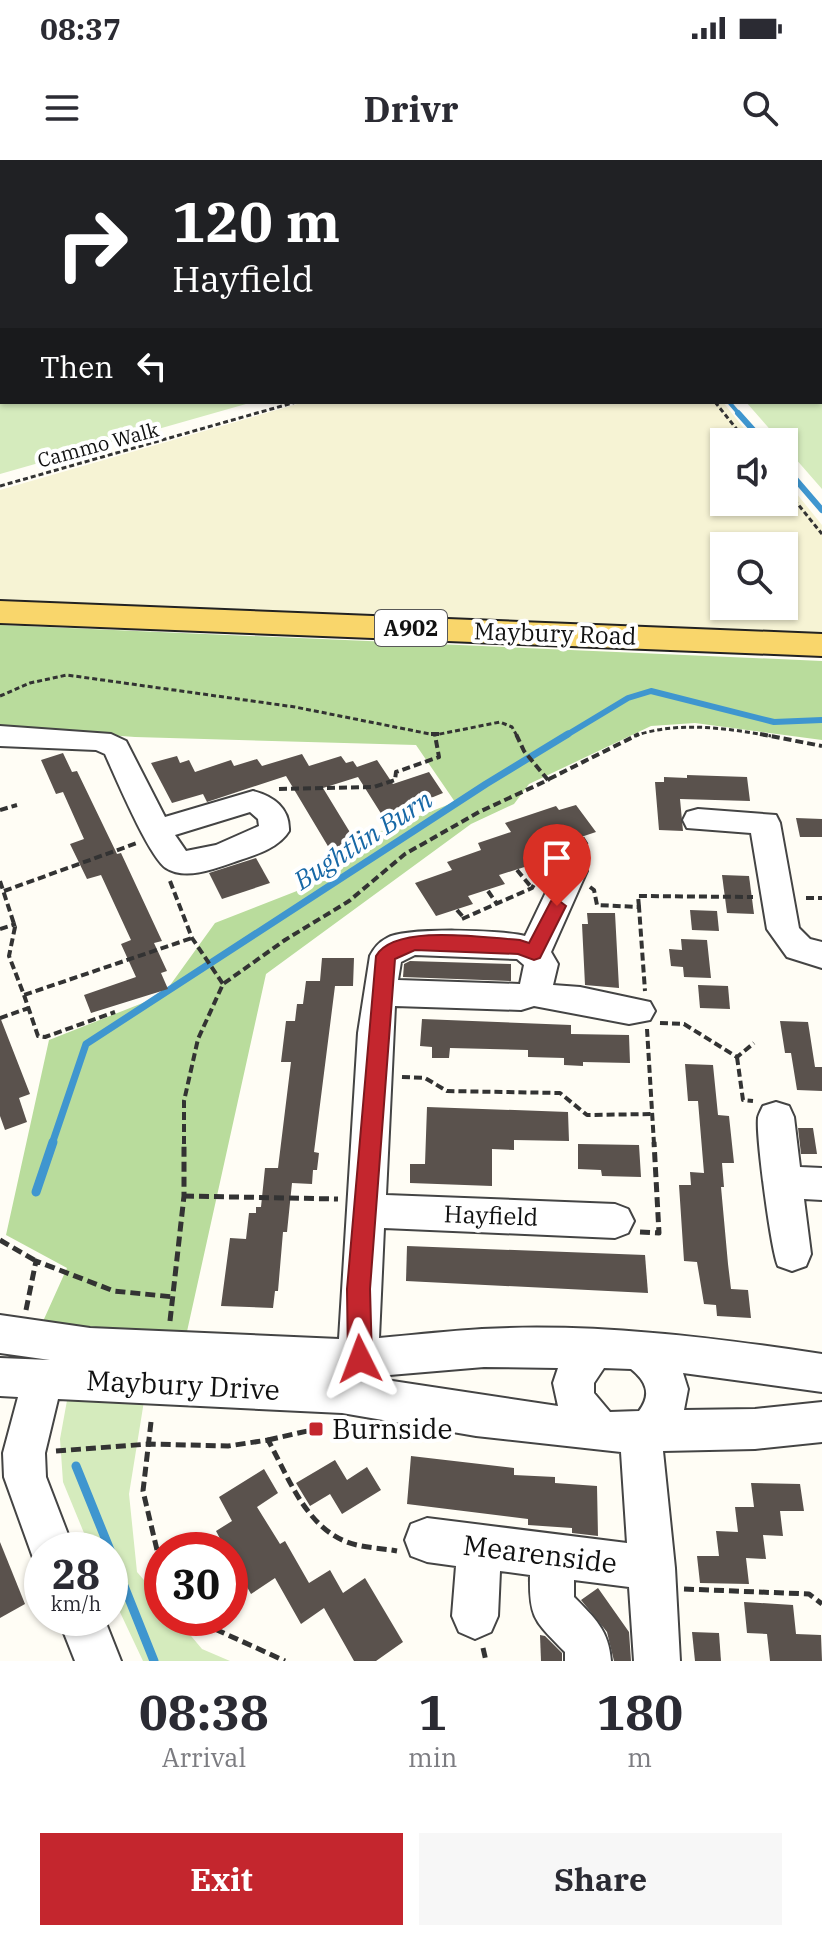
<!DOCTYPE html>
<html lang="en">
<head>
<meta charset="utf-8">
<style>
  :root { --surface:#fff; --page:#f7f7f7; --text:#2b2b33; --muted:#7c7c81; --accent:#c4262e }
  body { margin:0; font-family:"IBM Plex Serif",serif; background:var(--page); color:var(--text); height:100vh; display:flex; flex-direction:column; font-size:30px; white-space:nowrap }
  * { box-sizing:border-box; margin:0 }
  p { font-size:26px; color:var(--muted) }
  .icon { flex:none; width:44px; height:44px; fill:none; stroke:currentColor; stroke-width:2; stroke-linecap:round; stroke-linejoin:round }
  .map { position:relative; height:1501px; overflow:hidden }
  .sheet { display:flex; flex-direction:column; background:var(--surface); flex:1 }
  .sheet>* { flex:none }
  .hud { position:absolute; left:0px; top:0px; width:822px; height:244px; box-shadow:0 2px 6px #0004; background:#202124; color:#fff; overflow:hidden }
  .tools { position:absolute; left:710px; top:268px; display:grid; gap:16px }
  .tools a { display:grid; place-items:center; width:88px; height:88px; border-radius:0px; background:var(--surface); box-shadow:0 2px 6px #0004; font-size:40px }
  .speed { position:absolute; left:24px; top:1372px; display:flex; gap:16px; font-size:40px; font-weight:700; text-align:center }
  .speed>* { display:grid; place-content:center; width:104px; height:104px; border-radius:50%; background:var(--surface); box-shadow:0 2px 6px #0004; line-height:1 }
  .speed small { font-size:20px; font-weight:400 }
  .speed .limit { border:12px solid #d22; background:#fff; color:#111 }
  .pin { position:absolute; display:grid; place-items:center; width:68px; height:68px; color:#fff; margin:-82px -34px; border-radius:50% 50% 50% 0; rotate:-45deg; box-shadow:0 0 8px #0007 }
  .pin .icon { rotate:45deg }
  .me { position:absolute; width:88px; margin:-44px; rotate:357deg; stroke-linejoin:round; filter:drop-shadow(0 0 6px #0008) }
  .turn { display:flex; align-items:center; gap:28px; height:168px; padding:0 40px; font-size:36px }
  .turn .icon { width:104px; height:104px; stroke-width:2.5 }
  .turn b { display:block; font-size:56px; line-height:68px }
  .then { display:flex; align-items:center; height:76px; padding:0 40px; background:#0003; gap:16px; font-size:30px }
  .eta { display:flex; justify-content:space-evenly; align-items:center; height:136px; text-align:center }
  .eta b { font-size:48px; font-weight:800; line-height:56px }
  .primary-button { display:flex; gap:16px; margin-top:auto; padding:16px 40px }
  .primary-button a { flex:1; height:92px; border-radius:0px; background:var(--accent); color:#fff; font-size:32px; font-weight:800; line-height:92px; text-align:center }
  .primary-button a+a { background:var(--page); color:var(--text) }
  .status { display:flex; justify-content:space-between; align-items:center; height:56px; padding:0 40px; background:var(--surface); direction:ltr }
  .status svg { height:22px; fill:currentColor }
  header { display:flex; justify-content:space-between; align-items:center; height:104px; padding:0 40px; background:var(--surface); font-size:36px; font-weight:800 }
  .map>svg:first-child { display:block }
</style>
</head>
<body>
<div class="status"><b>08:37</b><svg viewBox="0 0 49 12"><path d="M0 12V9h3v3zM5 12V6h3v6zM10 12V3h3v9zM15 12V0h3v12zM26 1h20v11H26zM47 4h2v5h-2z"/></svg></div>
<header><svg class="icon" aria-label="menu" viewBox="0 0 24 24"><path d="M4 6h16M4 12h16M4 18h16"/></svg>Drivr<svg class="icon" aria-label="search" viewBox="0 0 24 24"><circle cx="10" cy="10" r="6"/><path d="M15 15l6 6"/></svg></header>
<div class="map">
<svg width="822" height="1501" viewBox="0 0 822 1501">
  <rect width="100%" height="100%" fill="#fffdf5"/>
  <g fill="#f6f3d4" fill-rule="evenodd">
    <path d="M306 0H798L794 2Z"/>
    <path d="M304 242H723L755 282H724V342H784V318L822 365V473L0 441V330ZM724 386H784V446H724Z"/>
  </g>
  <g fill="#d5ebbd">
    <path d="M0 0H306L2 2V242H253L0 314Z"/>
    <path d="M820 113H822V329L746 242H820Z"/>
    <path d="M68 1235 144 1241 129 1334 137 1412 162 1441V1458H176L202 1489 230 1501H143L110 1431V1390H91L63 1322 60 1279Z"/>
  </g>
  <path fill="#b9dc9c" d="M0 465 822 501V580L695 563 651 566 529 624 514 644 471 664 266 814 186 1176 40 1168 67 1108 6 1075 49 880 163 835 215 763 325 720 371 675 455 642 416 585 135 577 0 567Z"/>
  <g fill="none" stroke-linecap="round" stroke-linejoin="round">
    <path stroke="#3f96cf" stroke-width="4" d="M729 242 740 255"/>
    <g stroke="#3f96cf" stroke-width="6">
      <path d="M738 253 764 282"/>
      <path d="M784 306 822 350"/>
      <path d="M565 576 628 538 651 531 774 562 822 560"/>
    </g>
    <path stroke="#3f96cf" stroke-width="7" d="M52 984 86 884 486 624 568 574"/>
    <g stroke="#3f96cf" stroke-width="9">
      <path d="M36 1032 53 982"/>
      <path d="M76 1306 110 1390"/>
      <path d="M110 1391 154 1501"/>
    </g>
  </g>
  <g fill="#5a524d">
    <path d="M63 593 72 612 77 611 117 694 121 693 162 781 154 783 167 811 161 813 168 829 91 853 84 835 136 817 121 784 131 780 101 715 87 719 70 684 84 679 63 632 56 634 41 600Z"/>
    <path d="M302 594 309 606 341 596 346 603 353 601 357 607 377 600 393 624 429 612 443 633 404 649 409 656 387 663 358 617 323 628 351 674 358 671 368 687 335 698 286 616 207 642 203 634 172 643 151 603 177 596 180 603 189 600 195 612 231 600 234 606 257 599 262 606Z"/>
    <path d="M687 615 747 617 750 641 680 639 683 671 659 670 655 622H664V617L687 618Z"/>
    <path d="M576 645 596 672 527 695 534 704 499 715 505 724 468 736 473 744 436 756 415 723 452 710 447 702 481 690 478 683 511 672 505 663 556 646 559 650Z"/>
    <path d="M796 658 822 659V677H800Z"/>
    <path d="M256 698 270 723 222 739 209 713Z"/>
    <path d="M722 715 749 716 754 754 727 753Z"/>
    <path d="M690 750 717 751 719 771 692 770Z"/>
    <path d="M587 753H615L619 828 585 825 582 764H588Z"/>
    <path d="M681 779 707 780 711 818 684 817 683 807 671 806 669 789 682 790Z"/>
    <path d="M322 798H354L353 826H335L314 992 319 993 317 1010H313L312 1024 292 1023 287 1072H283L278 1131H275L273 1148 221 1146 230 1078 246 1079 249 1053H256V1047H261L265 1008H278L291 902H281L286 861H295L297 844H303L306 821H320Z"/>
    <path d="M410 801 511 804V821L403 817 404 804Z"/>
    <path d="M698 825 728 826 730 849 700 848Z"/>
    <path d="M0 857 30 934 19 938 27 962 5 970 0 956Z"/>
    <path d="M422 859 571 865V874L629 875 630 903 583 902V906L564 905V898L528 897V890L450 888 449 898H432V887L420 886Z"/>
    <path d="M780 861 808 862 815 907H822V931L797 930 791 893H785Z"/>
    <path d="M685 904 713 905 718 955 729 956 734 1003H722L724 1027H721L728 1104 731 1129 748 1130 751 1158 717 1156 716 1145 704 1144 697 1102 684 1101 679 1025H691L690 1012 704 1013 698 941H688Z"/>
    <path d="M427 947 568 952 569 981 514 980V990L492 989V1026L410 1023V1004H425Z"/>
    <path d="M798 968H813L817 994H801Z"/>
    <path d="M578 984 639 985 641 1017 602 1016 601 1010 578 1009Z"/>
    <path d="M407 1086 645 1095 648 1133 406 1121Z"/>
    <path d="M411 1296 514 1308V1315L555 1317V1323L597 1326 598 1376 572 1373V1368L528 1365V1359L407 1344Z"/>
    <path d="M335 1300 347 1320 367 1307 381 1330 342 1354 330 1334 310 1346 296 1323Z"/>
    <path d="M264 1309 278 1333 257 1347 280 1384 285 1381 309 1423 330 1410 343 1433 365 1418 403 1482 376 1501H354L324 1448 301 1464 275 1418 251 1434 230 1397V1390H226L216 1371 232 1361 219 1337Z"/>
    <path d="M751 1323 800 1324 804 1351H780L783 1376 763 1375 766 1399 746 1398 749 1424 700 1423 697 1396H719L716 1371 738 1372 735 1347H754Z"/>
    <path d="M0 1382 25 1444 0 1458Z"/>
    <path d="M598 1428 629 1472 631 1501H614L607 1472 581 1440Z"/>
    <path d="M744 1442 793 1445 796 1474 821 1475 822 1501H770L767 1474 747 1473Z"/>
    <path d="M692 1472 719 1473 721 1501H695Z"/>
    <path d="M540 1475 545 1476 562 1493V1501H541Z"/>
  </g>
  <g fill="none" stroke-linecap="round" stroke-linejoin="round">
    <defs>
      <g id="minor">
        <path d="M0 566 111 574 126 581 165 657 253 631C273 636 290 648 289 671 279 688 255 695 237 701 217 708 186 721 166 708 149 697 115 616 105 594L96 590 0 586ZM250 652 258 659 259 666 216 685 186 691 175 675Z"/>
        <path d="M698 649 776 655 780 663 799 768 810 779 822 782V808L787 797 767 769 751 673 687 668 683 660 687 652Z"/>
        <path d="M571 700 582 703 587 711 551 792 558 804 553 825 580 827 650 842 655 851 650 860 629 864 534 846 521 850 395 846 386 1035 615 1044 628 1049 634 1061 628 1073 615 1078 384 1068 379 1178C413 1175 448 1171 482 1169 596 1163 710 1177 822 1194V1232L683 1213 688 1229 684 1250 755 1249 822 1242V1282L755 1289 663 1291 675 1408 680 1501H634L629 1427 574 1420V1437C595 1458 609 1471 611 1501H565V1492C535 1461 529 1459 530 1415L500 1411 498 1456 491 1472 475 1479 459 1472 452 1456 456 1406 427 1402 411 1396 405 1380 411 1364 427 1358 627 1383 621 1292 476 1276 342 1253 58 1239 45 1293 46 1317 74 1390H42V1408L36 1406 4 1317 3 1293 18 1237 0 1236V1198L50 1200 0 1193V1155L90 1168 339 1179 358 873 370 796C374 788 379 782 387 778 406 767 503 770 525 776L560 703ZM415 795 517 799 524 805 520 824 398 820 401 802ZM484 1207 558 1208 553 1223 558 1246 366 1217ZM604 1208 631 1209C646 1221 652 1234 639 1251L610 1252 594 1233V1223Z"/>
        <path d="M776 942 789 946 794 957 800 1007 822 1008V1040L804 1039 811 1094 806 1106 792 1111 778 1106C771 1090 756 976 758 958 758 956 762 948 763 946Z"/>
        <path d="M58 1458H104L121 1501H75Z"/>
      </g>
      <path id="major" d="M0 441 822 474V496L0 463Z"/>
    </defs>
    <use href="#minor" stroke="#444" stroke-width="4"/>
    <use href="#major" stroke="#222" stroke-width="4"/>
    <g stroke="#333" stroke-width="3" stroke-dasharray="5 3" stroke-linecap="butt">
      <path d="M805 2 810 0"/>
      <path d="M715 242 747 282"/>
      <path d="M0 326 296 242"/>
      <path d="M784 327 822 374"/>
      <path d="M0 536 30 523 67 515 295 547 435 575 500 562 512 567 517 576"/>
      <path d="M634 576C678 561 726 568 771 576"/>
    </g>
    <g stroke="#333" stroke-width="4" stroke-dasharray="8 4" stroke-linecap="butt">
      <path d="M431 574H439"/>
      <path d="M760 574 822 586"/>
      <path d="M549 619 639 574"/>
      <path d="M279 629 374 627 395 620 396 612 439 597 435 575"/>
      <path d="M0 650 17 645"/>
      <path d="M576 688 587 685 582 677"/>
      <path d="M544 691 550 699"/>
      <path d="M517 710 532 728"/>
      <path d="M0 721 15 767 9 796 24 835 192 778"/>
      <path d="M170 721 192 778 223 824"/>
      <path d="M590 727 594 730 597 745 639 747 645 831"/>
      <path d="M4 731 137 683"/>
      <path d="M488 731 497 744"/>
      <path d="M806 738H822"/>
      <path d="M639 747 638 736 753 737"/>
      <path d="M457 750 464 758"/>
      <path d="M462 759 532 728 541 712"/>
      <path d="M0 769 16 764"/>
      <path d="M24 835 38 876 45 877 115 852"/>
      <path d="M0 858 29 848"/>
      <path d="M660 863 684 864 737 897 754 883"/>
      <path d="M647 869 654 984"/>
      <path d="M737 897 743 940 753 941"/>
      <path d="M402 917 425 918 447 931 560 933 587 955 652 954"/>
      <path d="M184 984V941L198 879 223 824 285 780 349 741 405 694 479 652 548 620 524 591 516 574"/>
    </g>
    <g stroke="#333" stroke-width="5" stroke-dasharray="10 5" stroke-linecap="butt">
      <path d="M184 1036 338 1039"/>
      <path d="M640 1072 659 1073 654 982"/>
      <path d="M0 1080 36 1101"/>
      <path d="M26 1150 36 1101 114 1131 174 1137"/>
      <path d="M170 1161 184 1036V982"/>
      <path d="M151 1262 143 1331 162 1411"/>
      <path d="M268 1280 316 1269"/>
      <path d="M56 1291 149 1284 228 1286 268 1280C288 1316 305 1366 347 1382 363 1388 381 1388 397 1391"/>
      <path d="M684 1429 809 1434 822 1444"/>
      <path d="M205 1458 217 1470 285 1501"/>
      <path d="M483 1488 486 1501"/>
    </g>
    <use href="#minor" fill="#fff" fill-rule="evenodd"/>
    <use href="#major" fill="#f9d66b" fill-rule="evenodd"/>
  </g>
  <path fill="#c4262e" stroke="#7f191e" stroke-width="2" d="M557 739 566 746 540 798 534 800 518 794 415 790 395 799 370 1129 372 1199 368 1206 360 1209 352 1206 348 1199 347 1129 376 796C395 763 486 778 520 780L529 783 551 741Z"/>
  <rect fill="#c4262e" stroke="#fff" stroke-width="3" x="308" y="1261" width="16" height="16" rx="4"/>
  <g text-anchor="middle" stroke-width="8" stroke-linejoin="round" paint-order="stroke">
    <g font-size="20" fill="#111" stroke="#fff">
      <text transform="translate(98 285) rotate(-15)" y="7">Cammo Walk</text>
    </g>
    <rect fill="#fff" stroke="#585858" stroke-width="2" x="375" y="450" width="72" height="36" rx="6"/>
    <g font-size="22" font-weight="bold" fill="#111">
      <text x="411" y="476">A902</text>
    </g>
    <g font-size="24" fill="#111" stroke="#fff">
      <text transform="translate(555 474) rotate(2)" y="8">Maybury Road</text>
      <text transform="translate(491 1056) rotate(2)" y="8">Hayfield</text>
    </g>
    <g font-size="26" font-style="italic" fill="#1768a6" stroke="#fff">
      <text transform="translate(363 680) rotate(-33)" y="9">Bughtlin Burn</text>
    </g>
    <g font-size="28" fill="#111" stroke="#fff">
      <text transform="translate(183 1225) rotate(3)" y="10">Maybury Drive</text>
      <text transform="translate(540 1394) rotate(7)" y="10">Mearenside</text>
    </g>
    <g font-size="28" fill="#111" stroke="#fff" text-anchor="start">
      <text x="332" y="1279">Burnside</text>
    </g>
  </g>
</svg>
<div class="tools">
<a><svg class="icon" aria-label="sound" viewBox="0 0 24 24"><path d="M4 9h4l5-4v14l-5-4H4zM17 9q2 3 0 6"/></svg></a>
<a><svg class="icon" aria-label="search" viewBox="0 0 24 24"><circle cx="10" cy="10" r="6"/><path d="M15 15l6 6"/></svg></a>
</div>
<div class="speed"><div>28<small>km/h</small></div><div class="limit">30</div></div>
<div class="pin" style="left:557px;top:746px;background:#d93025"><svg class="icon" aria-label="arrive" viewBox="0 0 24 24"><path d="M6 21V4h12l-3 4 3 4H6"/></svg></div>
<svg class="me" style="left:360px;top:1199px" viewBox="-20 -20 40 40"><path d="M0-17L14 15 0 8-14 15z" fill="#c4262e" stroke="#fff" stroke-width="4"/></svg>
<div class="hud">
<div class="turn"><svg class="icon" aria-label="right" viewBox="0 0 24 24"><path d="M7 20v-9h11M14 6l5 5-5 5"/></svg><div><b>120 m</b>Hayfield</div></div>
<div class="then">Then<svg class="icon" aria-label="left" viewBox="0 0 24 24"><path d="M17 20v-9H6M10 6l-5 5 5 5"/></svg></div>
</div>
</div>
<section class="sheet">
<div class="eta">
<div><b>08:38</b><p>Arrival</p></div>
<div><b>1</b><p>min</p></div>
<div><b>180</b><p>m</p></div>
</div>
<div class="primary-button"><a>Exit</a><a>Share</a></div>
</section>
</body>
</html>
